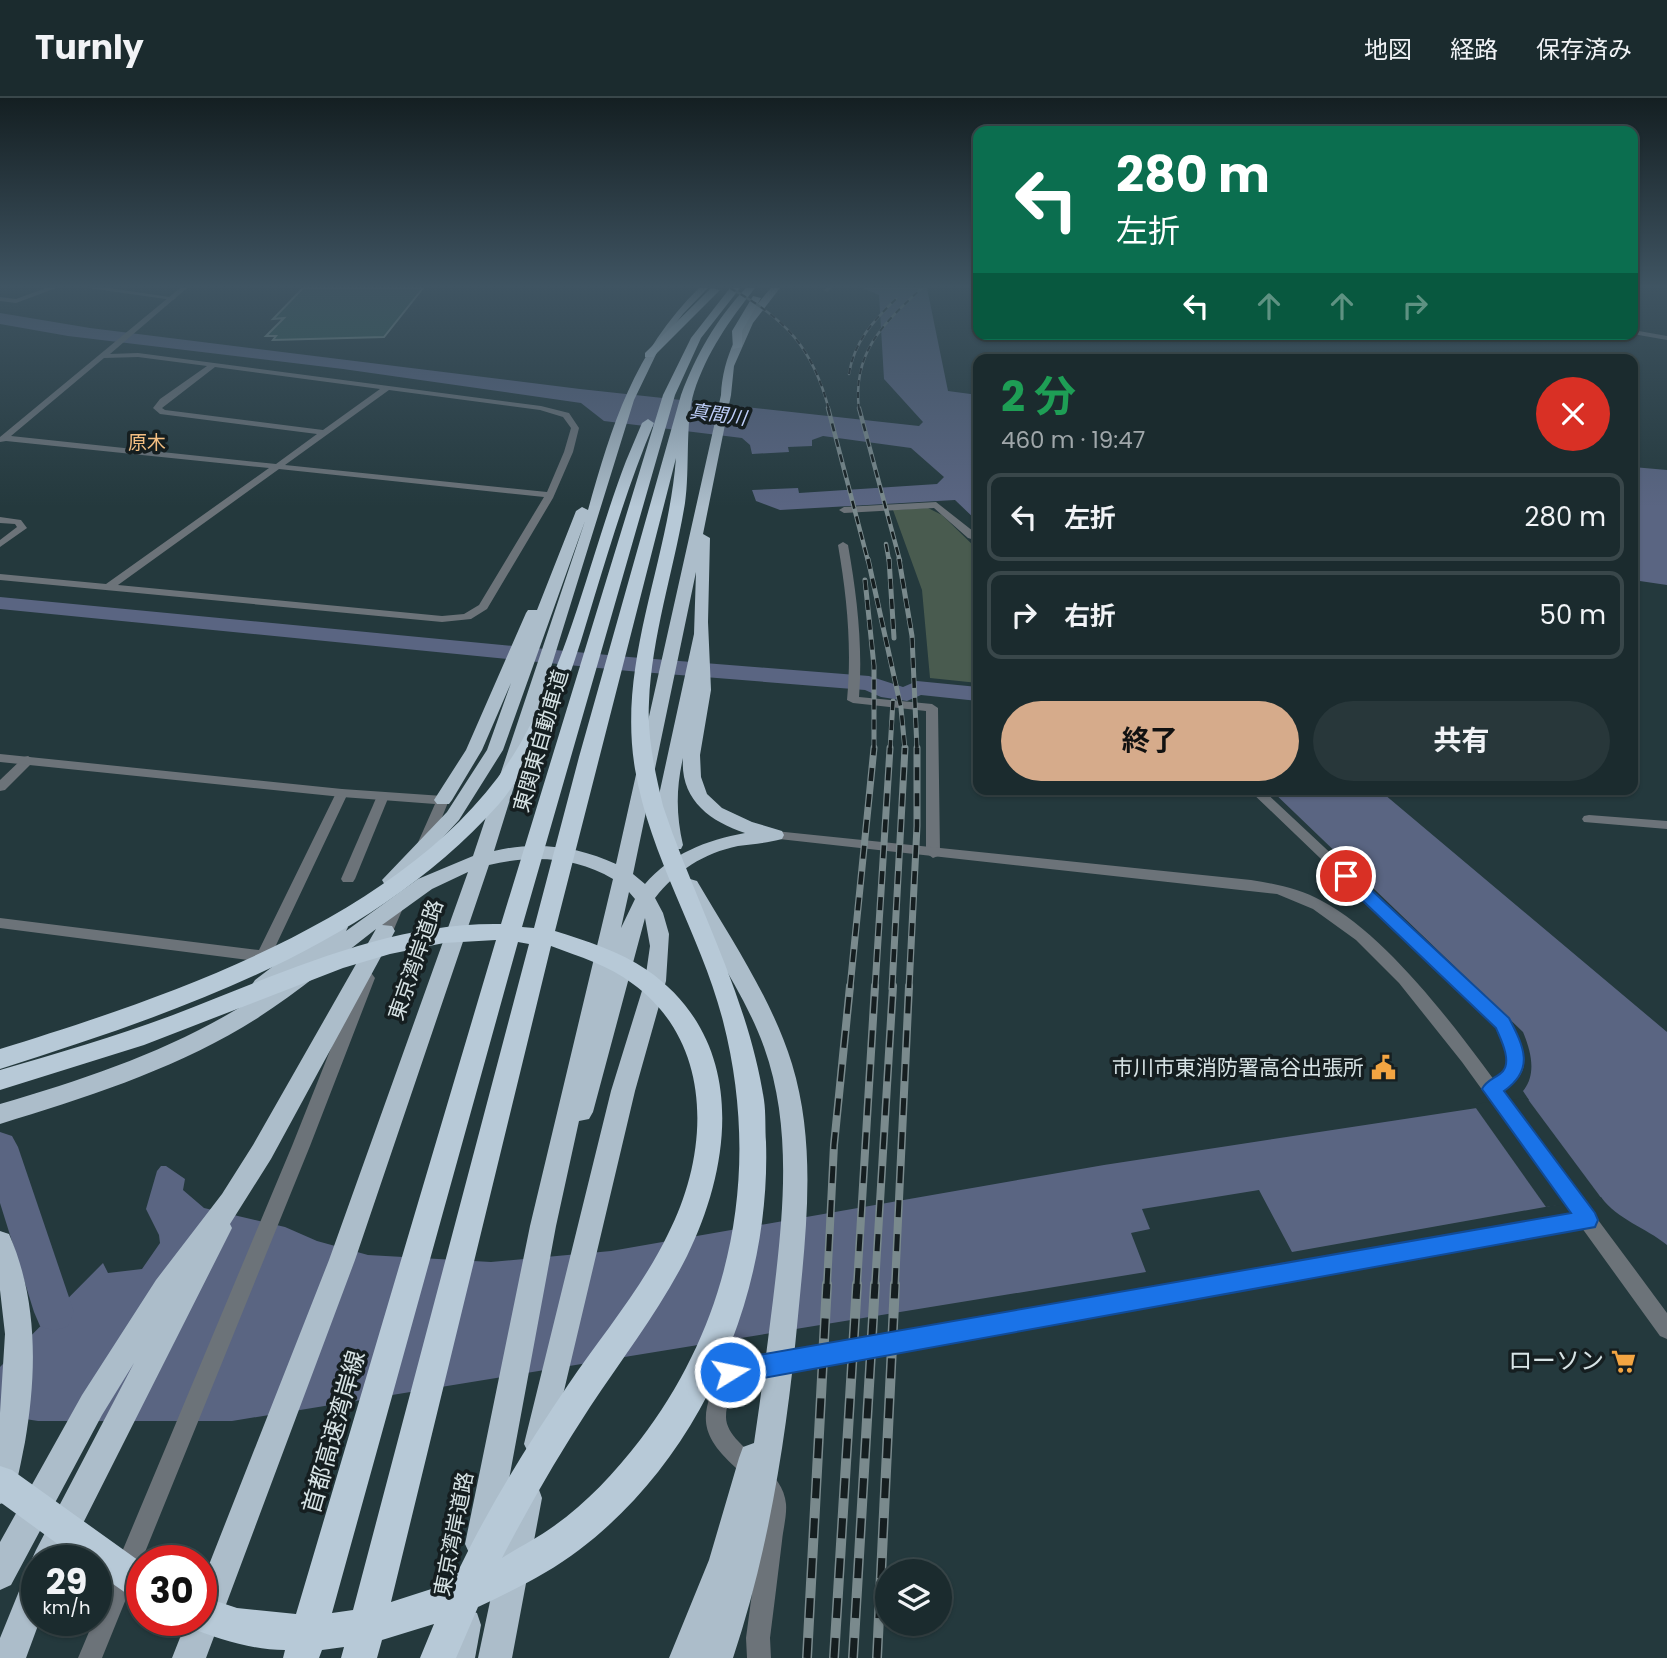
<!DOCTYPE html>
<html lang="ja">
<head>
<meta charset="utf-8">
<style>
  :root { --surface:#1b2b2e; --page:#28373a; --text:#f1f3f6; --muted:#a0a7aa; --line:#39474a; --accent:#d6ab8b }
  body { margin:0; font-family:Poppins,"Noto Sans JP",sans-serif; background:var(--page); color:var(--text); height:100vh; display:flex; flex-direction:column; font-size:26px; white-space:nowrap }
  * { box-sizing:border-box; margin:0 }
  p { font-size:23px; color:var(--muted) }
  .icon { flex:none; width:38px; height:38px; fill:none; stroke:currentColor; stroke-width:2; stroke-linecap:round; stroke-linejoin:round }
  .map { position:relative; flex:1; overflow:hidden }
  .panel { position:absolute; left:973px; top:256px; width:665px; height:441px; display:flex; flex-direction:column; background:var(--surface); border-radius:14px; box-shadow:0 2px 5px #0004,0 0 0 2px var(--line) }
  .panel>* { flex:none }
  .banner { position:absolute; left:973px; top:28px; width:665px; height:214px; border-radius:14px; box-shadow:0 2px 5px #0004,0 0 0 2px var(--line); background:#0b6e4f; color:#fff; overflow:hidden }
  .buttons { position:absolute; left:875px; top:1461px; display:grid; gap:14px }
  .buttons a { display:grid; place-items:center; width:77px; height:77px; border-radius:50%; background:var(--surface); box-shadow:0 2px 5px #0004,0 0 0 2px var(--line); font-size:35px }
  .speed { position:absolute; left:21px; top:1447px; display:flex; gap:14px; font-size:35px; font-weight:700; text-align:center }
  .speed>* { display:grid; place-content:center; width:91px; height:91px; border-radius:50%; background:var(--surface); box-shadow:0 2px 5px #0004,0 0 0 2px var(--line); line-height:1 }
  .speed small { font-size:18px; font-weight:400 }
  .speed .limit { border:10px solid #d22; background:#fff; color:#111 }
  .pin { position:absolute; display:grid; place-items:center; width:60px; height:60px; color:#fff; margin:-30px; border:4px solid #fff; border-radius:50%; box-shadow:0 2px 7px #0007 }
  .me { position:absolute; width:77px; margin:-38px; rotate:80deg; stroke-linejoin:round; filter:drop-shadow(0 0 5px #0008) }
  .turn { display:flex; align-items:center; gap:24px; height:147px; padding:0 28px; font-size:32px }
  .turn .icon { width:91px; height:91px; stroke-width:2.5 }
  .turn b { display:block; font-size:49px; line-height:60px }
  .lanes { display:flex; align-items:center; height:66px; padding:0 28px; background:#0003; justify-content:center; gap:35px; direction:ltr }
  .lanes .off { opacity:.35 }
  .round { display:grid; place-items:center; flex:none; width:74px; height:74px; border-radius:37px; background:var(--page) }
  .summary { display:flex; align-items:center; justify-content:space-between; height:119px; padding:0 28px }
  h1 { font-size:42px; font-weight:700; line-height:52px; color:#1e9e55 }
  .button { display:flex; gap:14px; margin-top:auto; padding:14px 28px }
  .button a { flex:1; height:80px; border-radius:42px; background:var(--accent); color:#111; font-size:28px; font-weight:700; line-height:80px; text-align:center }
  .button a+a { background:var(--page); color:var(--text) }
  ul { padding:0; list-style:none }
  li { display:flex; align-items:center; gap:21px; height:88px; margin:0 14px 10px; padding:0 14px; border:4px solid var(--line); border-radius:14px }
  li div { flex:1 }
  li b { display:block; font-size:26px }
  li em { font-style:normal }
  header { display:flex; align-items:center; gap:42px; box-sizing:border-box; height:98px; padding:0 35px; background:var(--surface); border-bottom:2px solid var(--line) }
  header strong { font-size:33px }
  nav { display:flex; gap:38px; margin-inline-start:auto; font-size:24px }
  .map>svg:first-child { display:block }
</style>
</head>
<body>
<header>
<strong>Turnly</strong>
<nav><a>地図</a><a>経路</a><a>保存済み</a></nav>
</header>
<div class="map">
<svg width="1667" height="1560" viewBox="0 0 1667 1560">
  <rect width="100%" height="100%" fill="#24393d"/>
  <path fill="#495b4f" d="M928 410 942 417 978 452V585L930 580 922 492 893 412Z"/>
  <g fill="#5a6582">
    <path d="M863 190H927L948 293 978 297V424L955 402 780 412 756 403 752 392 798 390 799 395 937 386 944 379 911 350 823 338 812 342V348L788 349 789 354 752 356 750 347 742 340 604 323 581 305 343 271 68 238 0 226V215L90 230 580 291 919 328 923 324 884 281 879 197Z"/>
    <path d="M1633 369 1667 372V487L1633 482Z"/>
    <path d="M1270 691H1378L1667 934V1147C1645 1129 1618 1122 1601 1099L1292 1154 1259 1092 1142 1111 1150 1131 1131 1135 1146 1174 232 1323H38L0 1317V1269L103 1165 108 1175 142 1171 160 1145 159 1137 146 1111 157 1073 161 1068H166L185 1081 183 1092 204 1110 285 1129 317 1143 368 1157 491 1164 611 1153 1104 1067 1529 1002 1523 993C1537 976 1531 953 1523 934Z"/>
  </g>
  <path fill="#24393d" d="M1527 1000 1602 1101 1546 1109 1473 1006Z"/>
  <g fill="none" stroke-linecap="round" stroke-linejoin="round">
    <g fill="#5a6582" fill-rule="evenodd">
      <path d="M0 499 629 559 869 578 903 589 917 583 978 589V603L921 597 907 603 881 599 865 592 629 573 0 511Z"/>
      <path d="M0 1034 12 1038 18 1049 74 1214 68 1228 54 1233 40 1228 34 1214 0 1105Z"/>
    </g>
  </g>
  <path fill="#2e5851" stroke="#7c938f" stroke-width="2" d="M303 190H423L384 239 273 242 276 238H266L284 220 273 221Z"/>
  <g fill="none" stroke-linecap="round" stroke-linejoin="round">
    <path fill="#6c7379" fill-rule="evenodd" d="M832 190 827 194 824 192 826 190Z"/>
    <g fill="#6c7379" fill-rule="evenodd">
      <path d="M46 190H56L16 205 0 203V199L16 201Z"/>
      <path d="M88 190H109L176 200 173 202Z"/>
      <path d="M936 404 978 437V443L968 440 934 410 844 415 839 412 844 409Z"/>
      <path d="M843 444 848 447C857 498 863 548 859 599L932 606 938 610 940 755 938 758 933 760 926 755V613L853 605 847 602C852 549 847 499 838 447Z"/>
      <path d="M28 658 34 662 32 665 5 692 0 693V682L24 659Z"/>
      <path d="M342 691 348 695 269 862 264 864 0 830V820L259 852 336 695Z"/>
      <path d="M1248 691H1262L1508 921C1523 945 1536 971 1507 990 1499 995 1495 999 1486 996L1484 991C1489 981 1502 978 1508 968L1506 949 1496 929Z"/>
      <path d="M383 694 389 698 355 781 353 784H343L341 781 377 698Z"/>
      <path d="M1589 717 1667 723V731L1584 724 1582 721 1584 718Z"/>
      <path d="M1588 1114 1595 1116 1597 1122 1595 1128 1588 1130 736 1283C731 1295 726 1306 726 1319 726 1348 783 1368 786 1406 787 1417 783 1432 782 1443 778 1476 774 1508 770 1540L771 1560H747L746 1540 764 1405C759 1391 747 1381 736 1370 694 1332 702 1314 723 1267Z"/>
    </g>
    <g fill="#6c7379" fill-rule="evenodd">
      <path d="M180 190H187L110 256 138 255 541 308 569 315 579 330 573 354 553 400 487 511 471 521 442 524 0 482V476L106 486 269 370 6 343 0 344V339ZM138 259 207 268 160 301 153 310 160 316 317 336 276 366 11 338 104 260ZM215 269 380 291 323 332 165 312 162 310ZM389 292 540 312 563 319 571 330 564 354 547 394 285 367ZM279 371 544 399 479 507 464 516 442 518 118 487Z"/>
      <path d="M1633 232 1667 238V242L1633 236Z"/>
      <path d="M0 419 21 422 27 430 0 449V442L17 429 15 426 0 425Z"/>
      <path d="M0 656 342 691 443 698 449 702 430 749 423 754 416 749 435 706 342 699 0 664Z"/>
      <path d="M775 733 1251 782C1276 786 1300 791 1322 803 1394 841 1469 948 1517 1013 1567 1080 1617 1147 1667 1215V1241L1660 1238 1462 964 1399 885 1356 842 1313 811 1277 796 770 740 768 737 770 734Z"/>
      <path d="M399 798 406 803 388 845 386 849H376L374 845 392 803Z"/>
      <path d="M367 874 372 876 375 880 310 1048 102 1560H78L94 1522H96V1516L292 1048 359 880 362 876Z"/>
    </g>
    <g fill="#acbdca" fill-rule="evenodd">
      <path d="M699 190H708L683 216 663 242 634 302 494 753C535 743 578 748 616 766L721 297C723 255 743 221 771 190H780L753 225 734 268 731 297 703 436 710 440 708 524 711 592 700 657 701 679 707 696 722 710 752 724 782 733 784 737 782 741C767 745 752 746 738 748 704 755 676 773 655 800L663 815 669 836 666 883 635 993 549 1356 539 1361 529 1356 524 1346 611 993 645 883 650 848 645 820 593 1014 589 1021 579 1023 556 1128 497 1446 492 1457 481 1462 470 1457 465 1446 530 1128 613 781C575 758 531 757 489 767L355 1162 206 1560H172L187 1522H201V1487L329 1162 468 774 432 791 382 827 392 828 395 833 271 1061 230 1126 232 1130 228 1138 64 1463H37V1522H40L26 1560H0V1540L26 1476 35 1472 31 1463 36 1452 134 1265 102 1317 11 1487 0 1492V1444L82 1297 156 1182 222 1096 253 1047 376 831C332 865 290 901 243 929 167 974 84 1000 0 1026V1006C92 979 181 949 261 896L255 894 251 888 255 882 331 824 338 822 345 824 348 829 346 833 418 781 473 758 585 423 503 652 459 722 399 787H385L382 782 447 714 487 652 511 585 482 652 452 702 449 706H437L434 702 466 652 526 515 528 512H537L576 413 582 409 588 412C612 327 634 254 699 190ZM696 474 694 536 659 697 661 729 667 751H681L683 747C676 717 676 690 683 660 680 701 709 723 745 735 706 742 671 756 645 786L633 776ZM629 794 635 801 621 830Z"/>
      <path d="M690 781 697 783C731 841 772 901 792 966 817 1048 806 1134 798 1218 787 1335 770 1448 733 1560H669L709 1462 739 1360 743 1349 754 1345C761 1298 767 1250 773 1202 783 1118 793 1030 764 949 743 891 705 843 680 788L683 783Z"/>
      <path d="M0 1133 9 1136C38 1202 37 1274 25 1344 21 1363 18 1383 11 1402L0 1406V1315L5 1236 0 1192Z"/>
      <path d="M527 1385 538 1389 542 1400 512 1560H478L512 1400 516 1389Z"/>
      <path d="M465 1511 477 1515 481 1527 475 1560H441L453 1515Z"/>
    </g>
    <g fill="#b7c9d7" fill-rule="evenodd">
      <path d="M711 190 720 192 653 259H645V255Z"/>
      <path d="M730 190H740L701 240 675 297 522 829 534 830 579 659 681 297C696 257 716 221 746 190H755C729 223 707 254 694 294 685 322 690 373 685 405 674 472 652 536 649 604 647 639 655 674 663 708 696 807 748 898 764 1002 766 1016 765 1031 766 1044 771 1196 702 1359 579 1452 549 1475 512 1493 478 1509L456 1560H420L434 1526 382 1542 377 1560H341L344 1549 322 1552 319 1560H283L285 1552C252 1552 219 1541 188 1529L186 1522H201V1498L237 1510 296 1516 496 842 444 845 390 856 343 870 144 947 0 992V972C58 955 117 938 173 917 278 877 386 824 501 826L663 297 691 240ZM676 360C668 465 617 564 635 671 650 760 701 837 723 923 761 1071 733 1221 640 1342 615 1374 587 1405 554 1428 538 1440 519 1449 502 1460 529 1408 558 1358 590 1309 623 1259 660 1212 687 1158 734 1062 746 941 647 872 619 853 587 843 555 833ZM518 844 529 846 353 1512 332 1515ZM551 848C580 859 608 867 633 886 714 945 710 1054 668 1136 642 1190 602 1237 568 1287 526 1349 485 1415 453 1484L391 1504Z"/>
      <path d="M753 198 761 200 742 233V249L733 251 732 233Z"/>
      <path d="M648 321 654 325C630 382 612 441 594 500 580 546 566 597 542 639 530 661 515 687 499 706 371 850 178 914 0 971V951C178 896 431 811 525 637 571 554 592 452 626 363L642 325Z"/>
      <path d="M0 1368 12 1372 142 1465V1503L130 1498 96 1474V1463H81L0 1404Z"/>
    </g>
    <defs>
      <g id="rail-far5">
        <path d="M730 190C786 221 813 250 829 312"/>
        <path d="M849 276C854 244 873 223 896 201"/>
        <path d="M859 312C852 254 883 226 922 190"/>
      </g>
      <g id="rail-far4">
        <path d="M828 310 868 463"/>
        <path d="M859 310 900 463"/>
        <path d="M886 446 889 463"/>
      </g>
      <g id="rail-far3">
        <path d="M868 461 901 610 905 652"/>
        <path d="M889 461 894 540"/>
        <path d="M899 461 912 538 917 652"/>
        <path d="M865 482 874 568V652"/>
        <path d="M890 652 893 603"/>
      </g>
      <g id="rail-far2">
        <path d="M850 890 874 650"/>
        <path d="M875 890 890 650"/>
        <path d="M892 890 905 650"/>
        <path d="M909 890 917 728V650"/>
      </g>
      <g id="rail-far1">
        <path d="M827 1187 834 1047 850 888"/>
        <path d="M857 1187 875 888"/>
        <path d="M875 1187 893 888"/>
        <path d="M895 1187 909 888"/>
      </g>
      <g id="rail">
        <path d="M807 1560 827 1186"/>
        <path d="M834 1560 857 1186"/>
        <path d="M853 1560 875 1186"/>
        <path d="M877 1560 895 1186"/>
      </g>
    </defs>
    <use href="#rail-far5" stroke="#7a8a8d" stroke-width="2.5"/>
    <use href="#rail-far4" stroke="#7a8a8d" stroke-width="4.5"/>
    <use href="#rail-far3" stroke="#7a8a8d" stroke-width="5"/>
    <use href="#rail-far2" stroke="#7a8a8d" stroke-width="7"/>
    <use href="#rail-far1" stroke="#7a8a8d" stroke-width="8"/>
    <use href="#rail" stroke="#7a8a8d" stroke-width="10"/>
    <use href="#rail-far5" stroke="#151e20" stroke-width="2" stroke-dasharray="6" stroke-linecap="butt"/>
    <use href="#rail-far4" stroke="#151e20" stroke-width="2.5" stroke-dasharray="8" stroke-linecap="butt"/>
    <use href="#rail-far3" stroke="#151e20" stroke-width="3.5" stroke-dasharray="10" stroke-linecap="butt"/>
    <use href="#rail-far2" stroke="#151e20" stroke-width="4.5" stroke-dasharray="13" stroke-linecap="butt"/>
    <use href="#rail-far1" stroke="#151e20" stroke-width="5" stroke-dasharray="17" stroke-linecap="butt"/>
    <use href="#rail" stroke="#151e20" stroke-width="7" stroke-dasharray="20" stroke-linecap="butt"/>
  </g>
  <linearGradient id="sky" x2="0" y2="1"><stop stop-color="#141f22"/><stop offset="0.46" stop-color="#3f5462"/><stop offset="1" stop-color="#3f5462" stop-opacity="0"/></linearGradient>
  <rect width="1667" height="409" fill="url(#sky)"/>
  <path fill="#1a73e8" stroke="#114b97" stroke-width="2" d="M1346 772 1352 774 1509 920C1524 949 1535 971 1504 993L1595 1115 1598 1122 1595 1129 730 1286 722 1282 718 1274 722 1266 730 1262 1571 1115 1482 991C1487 981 1497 980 1503 973 1512 962 1500 940 1496 930L1340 781 1338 778Z"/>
  <defs>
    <symbol id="civic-bare" viewBox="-9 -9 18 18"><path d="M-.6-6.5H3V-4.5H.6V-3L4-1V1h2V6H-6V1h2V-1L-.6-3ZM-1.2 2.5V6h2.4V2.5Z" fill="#f3a542" stroke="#151e20" stroke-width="2.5" paint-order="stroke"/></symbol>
    <symbol id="supermarket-bare" viewBox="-9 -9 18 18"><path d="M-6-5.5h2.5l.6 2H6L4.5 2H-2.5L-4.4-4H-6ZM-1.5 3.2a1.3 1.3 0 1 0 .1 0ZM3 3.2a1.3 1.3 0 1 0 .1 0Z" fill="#f3a542" stroke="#151e20" stroke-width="2.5" paint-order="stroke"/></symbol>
  </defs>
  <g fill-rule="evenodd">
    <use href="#civic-bare" x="1366" y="952" width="35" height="35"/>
    <use href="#supermarket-bare" x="1606" y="1246" width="35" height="35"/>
  </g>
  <g text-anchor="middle" stroke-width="7" stroke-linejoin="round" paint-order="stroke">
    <g font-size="19" font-style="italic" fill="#bfcffa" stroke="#151e20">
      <text transform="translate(718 316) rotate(8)" y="7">真間川</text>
    </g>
    <g font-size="19" fill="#f5bf82" stroke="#151e20">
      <text x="147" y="351">原木</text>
    </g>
    <g font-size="21" fill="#d7e3e5" stroke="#151e20">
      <text transform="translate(541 643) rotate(-74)" y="7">東関東自動車道</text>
      <text transform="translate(416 862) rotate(-71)" y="7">東京湾岸道路</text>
      <text transform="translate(454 1436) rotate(-79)" y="7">東京湾岸道路</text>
    </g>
    <g font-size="21" fill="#d7e3e5" stroke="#151e20" text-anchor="end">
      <text x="1364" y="977">市川市東消防署高谷出張所</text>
    </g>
    <g font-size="24" fill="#d7e3e5" stroke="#151e20" text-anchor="end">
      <text x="1604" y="1271">ローソン</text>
    </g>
    <g font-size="24" fill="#d7e3e5" stroke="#151e20">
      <text transform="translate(334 1334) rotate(-74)" y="8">首都高速湾岸線</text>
    </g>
  </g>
</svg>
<div class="buttons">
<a><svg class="icon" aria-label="layers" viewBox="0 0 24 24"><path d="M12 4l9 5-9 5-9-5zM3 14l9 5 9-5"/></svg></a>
</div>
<div class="speed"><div>29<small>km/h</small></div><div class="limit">30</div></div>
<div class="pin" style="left:1346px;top:778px;background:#d93025"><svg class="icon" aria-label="arrive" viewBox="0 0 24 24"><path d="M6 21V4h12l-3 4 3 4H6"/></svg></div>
<svg class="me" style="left:730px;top:1274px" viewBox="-20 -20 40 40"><circle r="17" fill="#1a73e8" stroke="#fff" stroke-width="3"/><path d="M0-11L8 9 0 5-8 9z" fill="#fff"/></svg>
<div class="banner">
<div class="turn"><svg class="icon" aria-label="left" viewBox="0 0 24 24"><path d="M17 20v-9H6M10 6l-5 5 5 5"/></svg><div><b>280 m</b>左折</div></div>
<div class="lanes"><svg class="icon" aria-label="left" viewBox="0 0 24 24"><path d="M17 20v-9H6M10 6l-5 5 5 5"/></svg><svg class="icon off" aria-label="ahead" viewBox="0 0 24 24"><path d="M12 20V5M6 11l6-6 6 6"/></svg><svg class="icon off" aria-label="ahead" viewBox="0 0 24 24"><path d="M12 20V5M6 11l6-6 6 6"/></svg><svg class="icon off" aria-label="right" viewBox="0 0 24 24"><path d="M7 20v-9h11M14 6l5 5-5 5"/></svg></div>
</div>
<section class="panel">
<div class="summary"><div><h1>2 分</h1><p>460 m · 19:47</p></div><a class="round" style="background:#d93025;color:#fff"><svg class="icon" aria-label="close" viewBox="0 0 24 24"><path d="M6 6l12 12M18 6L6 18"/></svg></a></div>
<ul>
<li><svg class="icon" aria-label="left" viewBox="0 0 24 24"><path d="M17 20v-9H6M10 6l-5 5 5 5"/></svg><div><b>左折</b></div><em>280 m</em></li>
<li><svg class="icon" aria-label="right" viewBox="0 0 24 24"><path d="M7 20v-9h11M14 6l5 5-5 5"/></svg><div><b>右折</b></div><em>50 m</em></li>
</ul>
<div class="button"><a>終了</a><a>共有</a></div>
</section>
</div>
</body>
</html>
